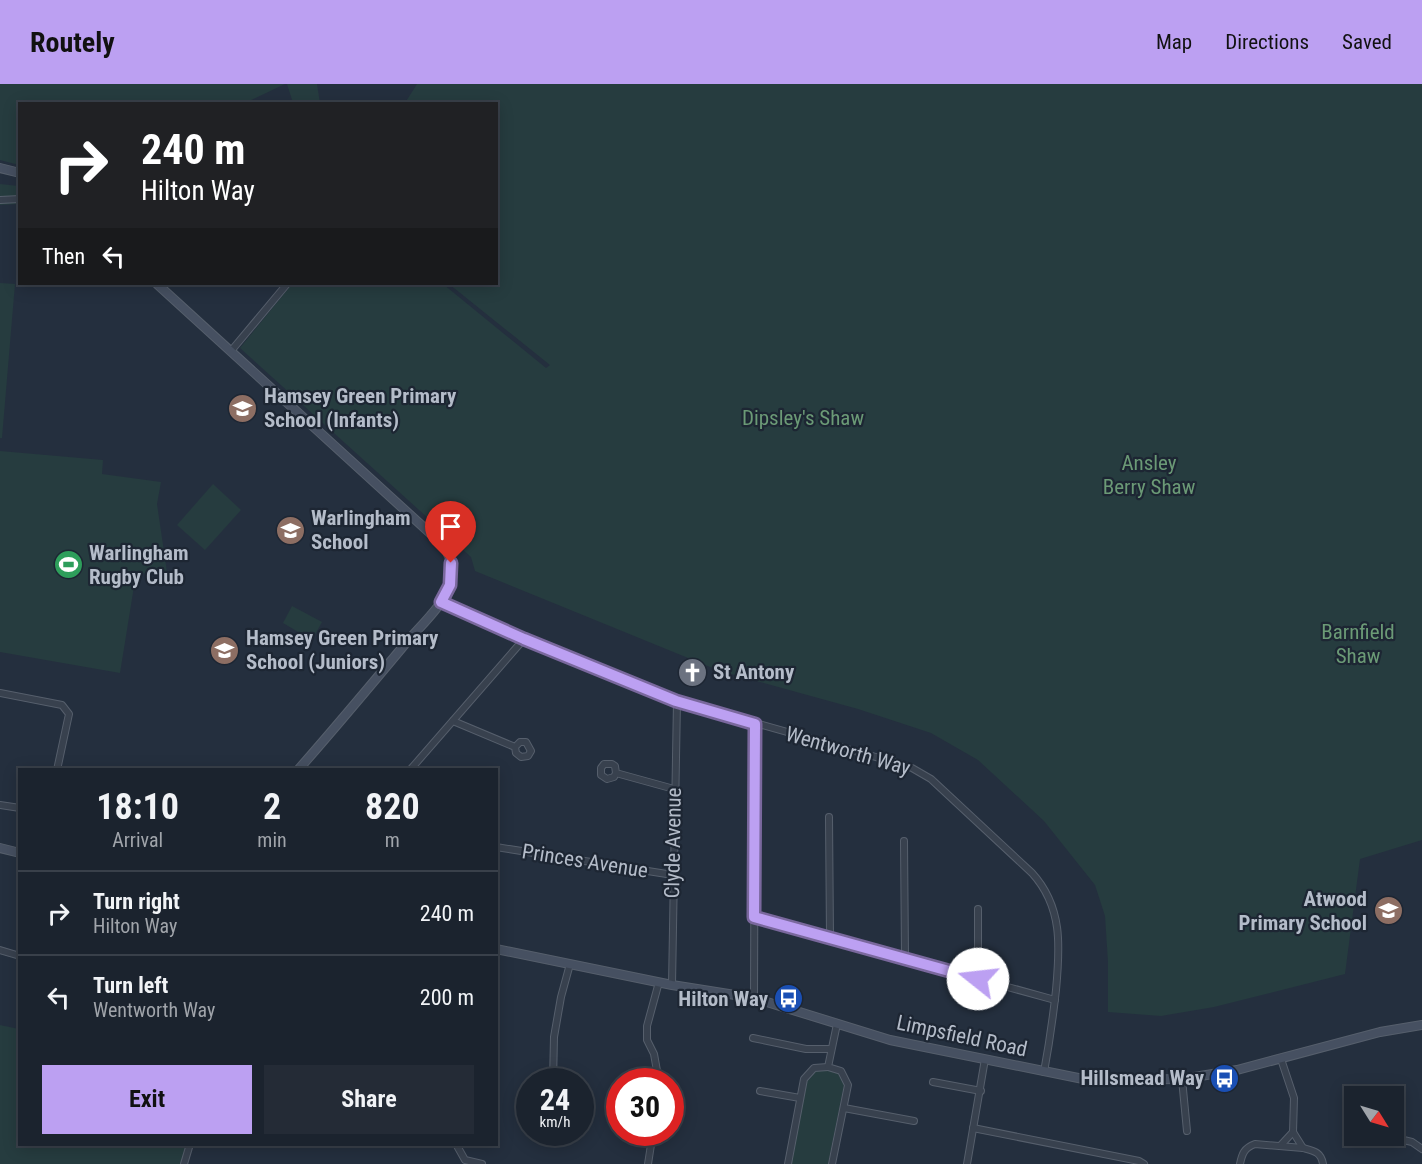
<!DOCTYPE html>
<html lang="en">
<head>
<meta charset="utf-8">
<style>
  :root { --surface:#1b232e; --page:#242b36; --text:#f1f3f6; --muted:#a0a4aa; --line:#39404a; --accent:#bca0f2 }
  body { margin:0; font-family:"Roboto Condensed",sans-serif; background:var(--page); color:var(--text); height:100vh; display:flex; flex-direction:column; font-size:22px; white-space:nowrap }
  * { box-sizing:border-box; margin:0 }
  p { font-size:20px; color:var(--muted) }
  .icon { flex:none; width:33px; height:33px; fill:none; stroke:currentColor; stroke-width:2; stroke-linecap:round; stroke-linejoin:round }
  .map { position:relative; flex:1; overflow:hidden }
  .panel { position:absolute; left:18px; top:684px; width:480px; height:378px; display:flex; flex-direction:column; background:var(--surface); border-radius:0px; box-shadow:0 3px 15px #0003,0 0 0 2px var(--line) }
  .panel>* { flex:none }
  .guide { position:absolute; left:18px; top:18px; width:480px; height:183px; border-radius:0px; box-shadow:0 3px 15px #0003,0 0 0 2px var(--line); background:#202124; color:#fff; overflow:hidden }
  .needle { width:39px; rotate:127deg }
  .fabs { position:absolute; left:1344px; top:1002px; display:grid; gap:12px }
  .fabs a { display:grid; place-items:center; width:60px; height:60px; border-radius:0px; background:var(--surface); box-shadow:0 3px 15px #0003,0 0 0 2px var(--line); font-size:30px }
  .speed { position:absolute; left:516px; top:984px; display:flex; gap:12px; font-size:30px; font-weight:700; text-align:center }
  .speed>* { display:grid; place-content:center; width:78px; height:78px; border-radius:50%; background:var(--surface); box-shadow:0 3px 15px #0003,0 0 0 2px var(--line); line-height:1 }
  .speed small { font-size:15px; font-weight:400 }
  .speed .limit { border:9px solid #d22; background:#fff; color:#111 }
  .pin { position:absolute; display:grid; place-items:center; width:51px; height:51px; color:#fff; margin:-62px -26px; border-radius:50% 50% 50% 0; rotate:-45deg; box-shadow:0 0 6px #0007 }
  .pin .icon { rotate:45deg }
  .me { position:absolute; width:66px; margin:-33px; rotate:286deg; stroke-linejoin:round; filter:drop-shadow(0 0 4px #0008) }
  .turn { display:flex; align-items:center; gap:21px; height:126px; padding:0 24px; font-size:27px }
  .turn .icon { width:78px; height:78px; stroke-width:2.5 }
  .turn b { display:block; font-size:42px; line-height:51px }
  .then { display:flex; align-items:center; height:57px; padding:0 24px; background:#0003; gap:12px; font-size:22px }
  .eta { display:flex; justify-content:space-evenly; align-items:center; height:102px; text-align:center }
  .eta b { font-size:36px; font-weight:700; line-height:42px }
  .cta { display:flex; gap:12px; margin-top:auto; padding:12px 24px }
  .cta a { flex:1; height:69px; border-radius:0px; background:var(--accent); color:#111; font-size:24px; font-weight:700; line-height:69px; text-align:center }
  .cta a+a { background:var(--page); color:var(--text) }
  ul { padding:0; list-style:none }
  li { display:flex; align-items:center; gap:18px; height:84px; padding:0 24px; border-top:2px solid var(--line) }
  li div { flex:1 }
  li b { display:block; font-size:22px }
  li em { font-style:normal }
  header { display:flex; align-items:center; gap:36px; box-sizing:border-box; height:84px; padding:0 30px; background:var(--accent); color:#111 }
  header strong { font-size:28px }
  nav { display:flex; gap:33px; margin-inline-start:auto; font-size:21px }
  .map>svg:first-child { display:block }
</style>
</head>
<body>
<header>
<strong>Routely</strong>
<nav><a>Map</a><a>Directions</a><a>Saved</a></nav>
</header>
<div class="map">
<svg width="1422" height="1080" viewBox="0 0 1422 1080">
  <rect width="100%" height="100%" fill="#242f3e"/>
  <g fill="#263c3f">
    <path d="M0 0H285L245 19 20 20 19 81 0 76Z"/>
    <path d="M287 0H317L320 19H293Z"/>
    <path d="M417 0H1422V756L1360 775 1345 890 1214 923 1161 932 1108 928V878L1105 832 1095 801 1044 737 978 676 931 649 858 625 720 587 475 487 471 473 240 264 292 200H443L546 284 550 281 449 200H496V20L405 19Z"/>
    <path d="M0 100 19 102V120L0 121Z"/>
    <path d="M0 199 15 200 2 354H0Z"/>
    <path d="M0 367 103 376 102 390 161 398 157 420 167 488 136 490 120 589 0 568Z"/>
    <path d="M213 400 241 426 205 466 177 441Z"/>
    <path d="M292 522 322 538 312 556 283 539Z"/>
    <path d="M0 941 19 945 20 1060 187 1061 181 1080H0Z"/>
    <path d="M828 986 838 990 844 1001 828 1080H790L807 998 816 987Z"/>
  </g>
  <g fill="none" stroke-linecap="round" stroke-linejoin="round">
    <defs>
      <g id="street">
        <path d="M0 116 20 115"/>
        <path d="M231 267 287 200"/>
        <path d="M441 518 524 555 677 617 897 679 912 684 931 695 1032 789C1063 823 1060 863 1056 906 1053 933 1049 961 1044 988"/>
        <path d="M0 609 62 621 69 630 57 686"/>
        <path d="M453 637 515 663 516 669 521 673 528 672 531 667 526 658H520L515 663"/>
        <path d="M410 686 524 555"/>
        <path d="M616 689 614 693 607 695 601 691V684L604 680H612L615 682 616 689 674 705"/>
        <path d="M0 721 20 724"/>
        <path d="M829 733 830 854"/>
        <path d="M904 757 905 874"/>
        <path d="M496 763 673 791"/>
        <path d="M978 825V895"/>
        <path d="M754 833 1055 916"/>
        <path d="M0 866 20 872"/>
        <path d="M659 898 647 942V956L654 970 659 998"/>
        <path d="M672 901 677 617"/>
        <path d="M754 914 755 640"/>
        <path d="M753 954 806 965H831"/>
        <path d="M1281 975 1294 1014 1293 1048 1303 1064C1314 1067 1321 1068 1323 1080"/>
        <path d="M1182 995 1187 1047"/>
        <path d="M553 998 554 953 561 913 570 880"/>
        <path d="M933 998 981 1007"/>
        <path d="M760 1007 800 1014"/>
        <path d="M844 1024 914 1037"/>
        <path d="M973 1044 1139 1077 1144 1080"/>
        <path d="M1387 1052 1412 1058 1422 1065"/>
        <path d="M456 1060 465 1076 482 1080"/>
        <path d="M1281 1061 1293 1048"/>
        <path d="M184 1080 190 1060"/>
        <path d="M648 1080 653 1048"/>
        <path d="M788 1080 804 995 814 984 828 983"/>
        <path d="M832 1080 848 1001 841 987 828 983 837 940"/>
        <path d="M967 1080 985 975"/>
        <path d="M1240 1080C1242 1070 1244 1064 1255 1060L1303 1064"/>
      </g>
      <g id="secondary">
        <path d="M0 84 20 89"/>
        <path d="M157 200 442 460C450 471 455 485 451 499 443 522 421 541 406 559 371 601 335 644 298 686"/>
        <path d="M0 764 20 769"/>
        <path d="M496 865 672 901 754 914 890 956 1088 996 1182 995 1237 986 1380 948 1422 941"/>
      </g>
    </defs>
    <use href="#street" stroke="#565f6c" stroke-width="8"/>
    <use href="#secondary" stroke="#565f6c" stroke-width="10"/>
    <use href="#street" stroke="#38414e" stroke-width="6"/>
    <use href="#secondary" stroke="#465061" stroke-width="8"/>
  </g>
  <g fill="none" stroke-linecap="round" stroke-linejoin="round">
    <defs>
      <path id="route" d="M451 479 450 501 441 518 524 555 676 617 755 640 754 833 978 895"/>
    </defs>
    <use href="#route" stroke="#7a689d" stroke-width="15"/>
    <use href="#route" stroke="#bca0f2" stroke-width="10"/>
  </g>
  <defs>
    <symbol id="school-disc" viewBox="-11 -11 22 22"><circle r="9.5" fill="#8d6e63" stroke="#1d2633"/><path d="M0-5L7-2L0 1L-7-2ZM-4 1L0 2.5L4 1V4Q0 6-4 4Z" fill="#fff"/></symbol>
    <symbol id="stadium-disc" viewBox="-11 -11 22 22"><circle r="9.5" fill="#2e9e5b" stroke="#1d2633"/><path d="M0-5a6.5 5 0 1 0 0 10a6.5 5 0 1 0 0-10ZM-3.5-1.8h7v3.6h-7Z" fill="#fff"/></symbol>
    <symbol id="church-disc" viewBox="-11 -11 22 22"><circle r="9.5" fill="#6b7280" stroke="#1d2633"/><path d="M-1.2-6h2.4v3.5h3.3v2.4h-3.3V6h-2.4V-.1h-3.3v-2.4h3.3Z" fill="#fff"/></symbol>
    <symbol id="bus-disc" viewBox="-11 -11 22 22"><circle r="9.5" fill="#1a4fb4" stroke="#1d2633"/><path d="M-5-6H5V4H4V6H2V4H-2V6H-4V4H-5ZM-3.5-4V0h7V-4ZM-3.5 1.2v1.5H-2V1.2ZM2 1.2v1.5H3.5V1.2Z" fill="#fff"/></symbol>
  </defs>
  <g fill-rule="evenodd">
    <use href="#school-disc" x="226" y="308" width="33" height="33"/>
    <use href="#school-disc" x="274" y="430" width="33" height="33"/>
    <use href="#stadium-disc" x="52" y="464" width="33" height="33"/>
    <use href="#school-disc" x="208" y="550" width="33" height="33"/>
    <use href="#church-disc" x="676" y="572" width="33" height="33"/>
    <use href="#school-disc" x="1372" y="810" width="33" height="33"/>
    <use href="#bus-disc" x="772" y="898" width="33" height="33"/>
    <use href="#bus-disc" x="1208" y="978" width="33" height="33"/>
  </g>
  <g text-anchor="middle" stroke-width="4.5" stroke-linejoin="round" paint-order="stroke">
    <g font-size="21" font-weight="bold" fill="#b4bcc9" stroke="#1d2633" text-anchor="start">
      <text x="264" y="319">Hamsey Green Primary<tspan x="264" dy="24">School (Infants)</tspan></text>
      <text x="311" y="441">Warlingham<tspan x="311" dy="24">School</tspan></text>
      <text x="89" y="476">Warlingham<tspan x="89" dy="24">Rugby Club</tspan></text>
      <text x="246" y="561">Hamsey Green Primary<tspan x="246" dy="24">School (Juniors)</tspan></text>
      <text x="713" y="595">St Antony</text>
      <text x="1367" y="822" text-anchor="end">Atwood<tspan x="1367" dy="24">Primary School</tspan></text>
      <text x="768" y="922" text-anchor="end">Hilton Way</text>
      <text x="1204" y="1001" text-anchor="end">Hillsmead Way</text>
    </g>
    <g font-size="21" fill="#6b9a76" stroke="#1d2633">
      <text x="803" y="341">Dipsley's Shaw</text>
      <text x="1149" y="386">Ansley<tspan x="1149" dy="24">Berry Shaw</tspan></text>
      <text x="1358" y="555">Barnfield<tspan x="1358" dy="24">Shaw</tspan></text>
    </g>
    <g font-size="21" fill="#b4bcc9" stroke="#1d2633">
      <text transform="translate(848 667) rotate(16)" y="7">Wentworth Way</text>
      <text transform="translate(673 759) rotate(-89)" y="7">Clyde Avenue</text>
      <text transform="translate(585 777) rotate(9)" y="7">Princes Avenue</text>
      <text transform="translate(962 952) rotate(12)" y="7">Limpsfield Road</text>
    </g>
  </g>
</svg>
<div class="fabs">
<a><svg class="needle" viewBox="-14 -14 28 28"><path d="M0-13l5 13h-10z" fill="#e53935"/><path d="M0 13l5-13h-10z" fill="#a0a4aa"/></svg></a>
</div>
<div class="speed"><div>24<small>km/h</small></div><div class="limit">30</div></div>
<div class="pin" style="left:451px;top:479px;background:#d93025"><svg class="icon" aria-label="arrive" viewBox="0 0 24 24"><path d="M6 21V4h12l-3 4 3 4H6"/></svg></div>
<svg class="me" style="left:978px;top:895px" viewBox="-20 -20 40 40"><circle r="19" fill="#fff"/><path d="M0-13L10 11 0 6-10 11z" fill="#bca0f2"/></svg>
<div class="guide">
<div class="turn"><svg class="icon" aria-label="right" viewBox="0 0 24 24"><path d="M7 20v-9h11M14 6l5 5-5 5"/></svg><div><b>240 m</b>Hilton Way</div></div>
<div class="then">Then<svg class="icon" aria-label="left" viewBox="0 0 24 24"><path d="M17 20v-9H6M10 6l-5 5 5 5"/></svg></div>
</div>
<section class="panel">
<div class="eta">
<div><b>18:10</b><p>Arrival</p></div>
<div><b>2</b><p>min</p></div>
<div><b>820</b><p>m</p></div>
</div>
<ul>
<li><svg class="icon" aria-label="right" viewBox="0 0 24 24"><path d="M7 20v-9h11M14 6l5 5-5 5"/></svg><div><b>Turn right</b><p>Hilton Way</p></div><em>240 m</em></li>
<li><svg class="icon" aria-label="left" viewBox="0 0 24 24"><path d="M17 20v-9H6M10 6l-5 5 5 5"/></svg><div><b>Turn left</b><p>Wentworth Way</p></div><em>200 m</em></li>
</ul>
<div class="cta"><a>Exit</a><a>Share</a></div>
</section>
</div>
</body>
</html>
